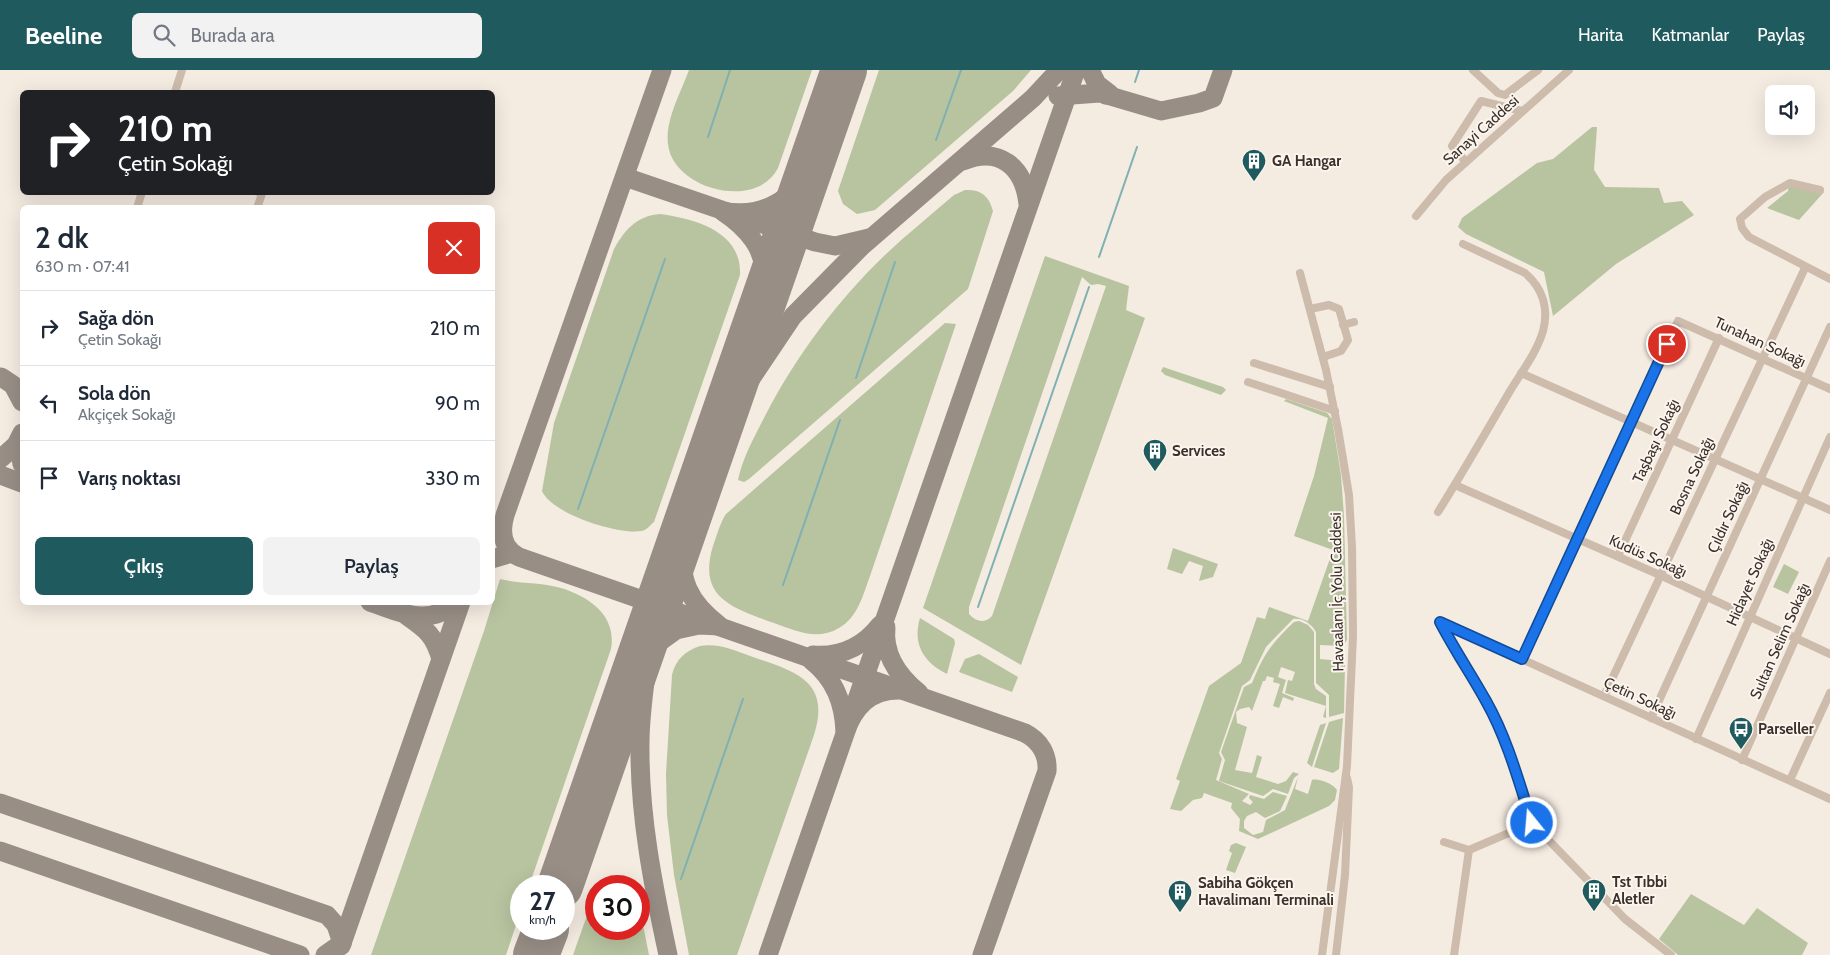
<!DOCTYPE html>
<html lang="tr">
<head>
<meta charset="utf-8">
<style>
  :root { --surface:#fff; --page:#f2f2f3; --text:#1f2937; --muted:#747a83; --line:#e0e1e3; --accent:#1f5a5e }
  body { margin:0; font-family:Cabin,sans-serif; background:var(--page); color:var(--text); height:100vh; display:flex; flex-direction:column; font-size:19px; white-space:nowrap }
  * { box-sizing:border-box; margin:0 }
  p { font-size:16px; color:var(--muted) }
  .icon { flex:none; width:28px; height:28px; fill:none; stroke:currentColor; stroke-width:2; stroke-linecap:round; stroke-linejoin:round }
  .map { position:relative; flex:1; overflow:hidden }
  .sheet { position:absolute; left:20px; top:135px; width:475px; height:400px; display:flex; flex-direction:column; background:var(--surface); border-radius:8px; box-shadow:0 5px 20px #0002 }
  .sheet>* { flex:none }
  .banner { position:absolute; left:20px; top:20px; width:475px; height:105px; border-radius:8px; box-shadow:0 5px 20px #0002; background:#202124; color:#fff; overflow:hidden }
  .controls { position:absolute; left:1765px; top:15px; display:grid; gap:10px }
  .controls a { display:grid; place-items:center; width:50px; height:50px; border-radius:8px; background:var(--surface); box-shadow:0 5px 20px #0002; font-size:25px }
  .speed { position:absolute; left:510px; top:805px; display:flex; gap:10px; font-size:25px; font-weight:700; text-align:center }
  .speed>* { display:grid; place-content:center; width:65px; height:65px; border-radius:50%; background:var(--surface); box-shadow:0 5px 20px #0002; line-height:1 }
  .speed small { font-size:12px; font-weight:400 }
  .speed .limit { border:8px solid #d22; background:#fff; color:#111 }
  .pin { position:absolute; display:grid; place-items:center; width:42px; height:42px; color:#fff; margin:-21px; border:2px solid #fff; border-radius:50%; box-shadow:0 1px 5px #0007 }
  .me { position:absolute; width:55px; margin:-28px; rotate:343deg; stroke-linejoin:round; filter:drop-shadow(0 0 4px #0008) }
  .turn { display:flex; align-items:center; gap:18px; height:105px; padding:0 15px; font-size:22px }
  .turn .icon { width:65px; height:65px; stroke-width:2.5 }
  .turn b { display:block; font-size:35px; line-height:42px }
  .round { display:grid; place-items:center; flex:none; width:52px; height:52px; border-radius:8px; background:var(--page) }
  .overview { display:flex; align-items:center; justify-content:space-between; height:85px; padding:0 15px }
  h1 { font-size:30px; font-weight:600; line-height:38px }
  .action { display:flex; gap:10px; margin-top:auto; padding:10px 15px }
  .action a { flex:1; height:58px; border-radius:8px; background:var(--accent); color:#fff; font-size:20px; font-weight:600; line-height:58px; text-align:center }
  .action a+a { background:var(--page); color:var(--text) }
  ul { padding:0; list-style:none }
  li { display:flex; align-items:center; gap:15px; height:75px; padding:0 15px; border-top:1px solid var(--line) }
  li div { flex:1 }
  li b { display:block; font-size:19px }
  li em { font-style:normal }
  header { display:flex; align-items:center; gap:30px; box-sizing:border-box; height:70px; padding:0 25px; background:var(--accent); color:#fff }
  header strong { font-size:24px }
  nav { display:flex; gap:28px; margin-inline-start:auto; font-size:18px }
  .search { width:350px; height:45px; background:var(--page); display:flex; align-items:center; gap:12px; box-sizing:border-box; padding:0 18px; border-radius:8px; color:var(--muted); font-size:19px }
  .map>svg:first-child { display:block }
</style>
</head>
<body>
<header>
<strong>Beeline</strong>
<div class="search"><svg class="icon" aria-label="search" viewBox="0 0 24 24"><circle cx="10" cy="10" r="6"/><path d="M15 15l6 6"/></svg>Burada ara</div>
<nav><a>Harita</a><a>Katmanlar</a><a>Paylaş</a></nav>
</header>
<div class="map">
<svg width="1830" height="885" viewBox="0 0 1830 885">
  <rect width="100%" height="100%" fill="#f4ebe1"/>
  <g fill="#b8c4a0" fill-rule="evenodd">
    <path d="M689 0H812L778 98C755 142 672 118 668 74 665 50 681 22 689 0Z"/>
    <path d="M879 0H1031L1013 21 875 140 857 144 843 134 838 121Z"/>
    <path d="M1592 57H1597L1594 100 1605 117 1659 118 1664 133 1682 131 1694 145 1616 194 1553 246 1544 202 1466 164 1458 157 1462 148 1537 93 1553 89Z"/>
    <path d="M1789 115 1824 122 1799 150 1767 138 1788 121Z"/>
    <path d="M965 120C981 119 989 126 993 141L968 219 749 409 744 412 738 410C743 386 755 366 766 344 797 285 837 231 885 185 907 164 931 145 954 125Z"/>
    <path d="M660 144C695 149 742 161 740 205L654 452C650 455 646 461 641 461 618 465 552 444 542 421L554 353 614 179C625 160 636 146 660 144Z"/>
    <path d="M1045 186 1129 216 1126 240 1145 248 1021 595 923 538ZM1082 207 1091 215 1098 214 1106 216 992 546C985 554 976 552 969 544V537Z"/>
    <path d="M945 253 956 254 870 506C863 525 858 547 839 558 817 571 796 561 774 553 733 538 697 528 713 476 717 465 720 453 726 444Z"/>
    <path d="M1163 297 1223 317 1226 320 1221 325 1165 305 1161 301Z"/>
    <path d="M1286 329 1327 343 1332 349 1341 405 1344 446 1347 570 1343 576 1320 575V589L1342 591 1345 593 1344 643 1329 647V625L1316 613V562C1312 554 1302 547 1293 549L1266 577 1250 610 1242 616 1219 683 1222 689 1216 710 1249 724 1242 731 1250 735 1253 732 1249 728 1250 725 1264 729 1273 722 1287 726 1280 741 1265 748 1256 742 1247 746 1244 751V758L1253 765 1263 762 1266 750 1285 740 1298 707 1295 719 1308 724 1312 710C1319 708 1333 714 1337 720L1335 730 1329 736 1258 769 1239 761 1240 749 1231 738 1232 733 1204 723 1202 728 1193 730 1181 741 1170 739 1180 711 1176 709 1209 616 1241 593 1257 547 1265 549 1269 537 1308 551 1333 480 1294 466 1314 406 1328 348 1284 331Z"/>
    <path d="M1173 478 1218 494 1213 507 1199 511 1203 496 1189 491 1182 504 1167 499Z"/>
    <path d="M1784 494 1799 502 1788 524 1773 517Z"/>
    <path d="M500 509C520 514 542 512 561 518 590 527 617 546 611 579L529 816H521V840L506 885H371L484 561Z"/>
    <path d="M920 548 954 569 955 573 947 604C924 593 912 574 920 548Z"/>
    <path d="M1299 551 1308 555 1314 562V614L1316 619 1326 626V648L1323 647 1326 636 1285 623 1288 610 1292 611 1295 602 1281 597 1278 607 1286 610 1282 623 1294 628 1293 631 1283 627 1279 638 1273 636 1280 614 1273 612 1274 608 1267 606 1265 611H1263L1252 641 1249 637 1240 639 1236 642 1237 653 1247 657 1235 700 1252 703 1257 685 1262 687 1256 707 1278 714 1286 711 1293 702 1299 704 1294 708 1288 724 1273 719 1263 726 1219 711 1225 690 1221 682 1244 617 1252 613C1264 584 1271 574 1294 552Z"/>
    <path d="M700 576C719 573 736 581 753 587 796 602 831 611 814 665L737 885H689L674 805 667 745 666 704 672 605C676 589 685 581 700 576Z"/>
    <path d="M979 584 1018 607 1012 622 959 602 965 589Z"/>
    <path d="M1343 648 1339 699 1333 703 1314 697 1329 652Z"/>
    <path d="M1326 653 1312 697 1307 693 1320 655Z"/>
    <path d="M1236 773 1246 777 1235 803 1226 800 1232 783 1229 781 1231 775Z"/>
    <path d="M596 820V859H639V835L649 885H573Z"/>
    <path d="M1691 824 1744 855 1757 838 1808 873 1802 885H1678L1659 869Z"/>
  </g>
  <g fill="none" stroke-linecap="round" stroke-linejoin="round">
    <g stroke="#7fb0b2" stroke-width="2">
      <path d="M1135 12 1139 0"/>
      <path d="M708 67 730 0"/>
      <path d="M936 70 961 0"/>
      <path d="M1099 187 1137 77"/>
      <path d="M856 308 895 192"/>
      <path d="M578 439 665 189"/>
      <path d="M783 515 840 350"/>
      <path d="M978 537 1089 217"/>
      <path d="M681 809 743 629"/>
    </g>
    <g stroke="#988e86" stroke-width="19">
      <path d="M662 0 505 445C500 462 502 479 519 487L1025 663C1040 671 1048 684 1047 701L982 885"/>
      <path d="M1090 0 1097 14 1110 24 1106 25"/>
      <path d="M1058 26 1100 23 1161 41 1199 33 1213 28 1223 0"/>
      <path d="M963 91C1000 76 1024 97 1028 134"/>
      <path d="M625 107 815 172 835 176 869 168"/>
      <path d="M795 137 794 156 800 168"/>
      <path d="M743 290C763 228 788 185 722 141 762 149 795 130 811 93"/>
      <path d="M1 307 13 315 22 332"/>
      <path d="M22 365 19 375 22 394"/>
      <path d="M713 375 744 319 793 246 862 176 1033 28 1059 0"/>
      <path d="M0 389 16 375 22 363"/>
      <path d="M0 405 22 413"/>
      <path d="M492 489 512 483"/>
      <path d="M370 532C400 543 430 557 457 532"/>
      <path d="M407 546C427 560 434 565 441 589"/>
      <path d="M651 555C649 594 640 633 640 673 639 745 653 815 668 885"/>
      <path d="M886 557C883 584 898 606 919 623"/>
      <path d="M644 583 676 560 699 555 720 556C687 531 681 511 680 471"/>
      <path d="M813 585C840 587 863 577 880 555"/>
      <path d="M811 590C835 609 844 633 845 662 855 637 869 620 899 620"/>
      <path d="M0 733 327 845 336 855 342 873 325 885"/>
      <path d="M0 781 300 885"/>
      <path d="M341 876 461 532"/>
      <path d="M540 885 547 859"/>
      <path d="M768 885 1076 0"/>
    </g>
    <g stroke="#988e86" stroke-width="46">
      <path d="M560 816 844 0"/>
      <path d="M536 885 546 859"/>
    </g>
    <g stroke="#cdbbac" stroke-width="8">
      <path d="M1473 0 1498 23 1505 25 1538 0"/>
      <path d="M175 22 182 0"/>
      <path d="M1466 92 1452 76 1481 31 1522 41"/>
      <path d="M1820 120 1790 113 1765 127 1740 149 1742 158 1749 167 1830 209"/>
      <path d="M137 138 142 122"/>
      <path d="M257 138 262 124 258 122"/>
      <path d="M1416 146 1446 110 1569 0"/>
      <path d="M1300 203 1326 300 1338 359 1349 425 1352 477 1353 566 1347 696 1322 885"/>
      <path d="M1310 239 1329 235 1339 239 1348 270 1341 281 1323 287"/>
      <path d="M1343 255 1354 252"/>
      <path d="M1254 293 1330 317"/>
      <path d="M1521 303 1830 440"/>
      <path d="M1248 312 1335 341"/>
      <path d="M1455 415 1662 506 1830 584"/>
      <path d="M1438 442C1463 402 1486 362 1510 321 1521 303 1537 282 1543 261 1549 239 1543 218 1525 203L1463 174"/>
      <path d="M1618 486 1719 268"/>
      <path d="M1440 552 1830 729"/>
      <path d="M1440 552 1458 588 1487 632 1516 702 1532 753 1625 849 1671 885"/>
      <path d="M1522 589 1678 251 1830 319"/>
      <path d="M1604 626 1805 198"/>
      <path d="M1651 648 1830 257"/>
      <path d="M1696 669 1830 367"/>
      <path d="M1742 690 1830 491"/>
      <path d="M1790 710 1830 623"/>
      <path d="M1444 772 1469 780 1532 753"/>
      <path d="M1336 885 1345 805 1349 717 1347 708"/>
      <path d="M1454 885 1469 780"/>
    </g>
  </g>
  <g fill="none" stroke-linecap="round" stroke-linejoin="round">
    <defs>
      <path id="route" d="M1532 753C1519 712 1507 668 1486 631 1471 604 1454 579 1440 552L1522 589 1667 274"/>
    </defs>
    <use href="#route" stroke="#114b97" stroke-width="12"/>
    <use href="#route" stroke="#1a73e8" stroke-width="9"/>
  </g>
  <defs>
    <symbol id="building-pin" viewBox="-11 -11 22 30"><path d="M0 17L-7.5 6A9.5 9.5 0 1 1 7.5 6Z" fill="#1f5a5e" stroke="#fbf5ee"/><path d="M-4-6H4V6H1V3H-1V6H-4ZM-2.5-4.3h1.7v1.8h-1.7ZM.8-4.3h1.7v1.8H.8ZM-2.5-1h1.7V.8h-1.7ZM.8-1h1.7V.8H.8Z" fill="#fff"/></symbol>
    <symbol id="bus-pin" viewBox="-11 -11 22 30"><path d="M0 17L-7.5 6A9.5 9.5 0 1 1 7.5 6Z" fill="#1f5a5e" stroke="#fbf5ee"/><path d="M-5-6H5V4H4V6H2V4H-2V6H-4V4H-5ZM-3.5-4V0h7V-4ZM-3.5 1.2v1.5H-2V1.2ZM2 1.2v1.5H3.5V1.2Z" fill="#fff"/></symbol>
  </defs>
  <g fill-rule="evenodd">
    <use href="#building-pin" x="1240" y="77" width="28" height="38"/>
    <use href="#building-pin" x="1141" y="367" width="28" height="38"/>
    <use href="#bus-pin" x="1727" y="645" width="28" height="38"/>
    <use href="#building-pin" x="1580" y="807" width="28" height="38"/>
    <use href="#building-pin" x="1166" y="808" width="28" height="38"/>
  </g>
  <g text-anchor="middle" stroke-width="4" stroke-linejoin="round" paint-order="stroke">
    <g font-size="15" fill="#3b302b" stroke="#fbf5ee">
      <text transform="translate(1481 60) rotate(-42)" y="5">Sanayi Caddesi</text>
      <text transform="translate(1760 272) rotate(25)" y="5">Tunahan Sokağı</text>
      <text transform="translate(1656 371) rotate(-65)" y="5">Taşbaşı Sokağı</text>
      <text transform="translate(1692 406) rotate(-65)" y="5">Bosna Sokağı</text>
      <text transform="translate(1728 447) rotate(-65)" y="5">Çıldır Sokağı</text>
      <text transform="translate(1648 486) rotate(24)" y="5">Kudüs Sokağı</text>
      <text transform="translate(1750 512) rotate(-66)" y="5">Hidayet Sokağı</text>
      <text transform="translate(1337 522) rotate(-91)" y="5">Havaalanı İç Yolu Caddesi</text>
      <text transform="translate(1780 571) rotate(-66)" y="5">Sultan Selim Sokağı</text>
      <text transform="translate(1640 628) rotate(25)" y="5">Çetin Sokağı</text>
    </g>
    <g font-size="15" font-weight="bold" fill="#3b302b" stroke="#fbf5ee" text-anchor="start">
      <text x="1272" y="96">GA Hangar</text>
      <text x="1172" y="386">Services</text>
      <text x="1758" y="664">Parseller</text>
      <text x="1612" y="817">Tst Tıbbi<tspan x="1612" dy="17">Aletler</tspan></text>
      <text x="1198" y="818">Sabiha Gökçen<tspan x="1198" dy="17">Havalimanı Terminali</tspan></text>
    </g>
  </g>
</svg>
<div class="controls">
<a><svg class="icon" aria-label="sound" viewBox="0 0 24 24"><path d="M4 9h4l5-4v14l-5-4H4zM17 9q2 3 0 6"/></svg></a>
</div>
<div class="speed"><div>27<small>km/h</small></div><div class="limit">30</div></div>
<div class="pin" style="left:1667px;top:274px;background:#d93025"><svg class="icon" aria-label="arrive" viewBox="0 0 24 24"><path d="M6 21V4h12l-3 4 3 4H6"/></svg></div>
<svg class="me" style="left:1532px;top:753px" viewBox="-20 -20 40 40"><circle r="17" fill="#1a73e8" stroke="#fff" stroke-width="3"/><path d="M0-11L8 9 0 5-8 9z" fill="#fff"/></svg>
<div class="banner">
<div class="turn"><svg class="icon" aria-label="right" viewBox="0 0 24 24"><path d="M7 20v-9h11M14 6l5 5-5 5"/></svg><div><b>210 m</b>Çetin Sokağı</div></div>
</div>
<section class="sheet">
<div class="overview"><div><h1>2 dk</h1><p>630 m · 07:41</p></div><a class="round" style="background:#d93025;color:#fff"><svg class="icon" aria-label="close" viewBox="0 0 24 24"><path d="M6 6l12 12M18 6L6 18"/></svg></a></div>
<ul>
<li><svg class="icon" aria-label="right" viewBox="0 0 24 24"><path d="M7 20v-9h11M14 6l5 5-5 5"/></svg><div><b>Sağa dön</b><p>Çetin Sokağı</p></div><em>210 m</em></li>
<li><svg class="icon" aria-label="left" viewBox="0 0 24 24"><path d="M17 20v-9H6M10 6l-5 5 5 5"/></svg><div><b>Sola dön</b><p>Akçiçek Sokağı</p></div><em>90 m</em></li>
<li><svg class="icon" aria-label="arrive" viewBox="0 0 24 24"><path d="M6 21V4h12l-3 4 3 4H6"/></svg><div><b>Varış noktası</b></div><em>330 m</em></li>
</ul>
<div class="action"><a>Çıkış</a><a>Paylaş</a></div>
</section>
</div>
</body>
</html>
